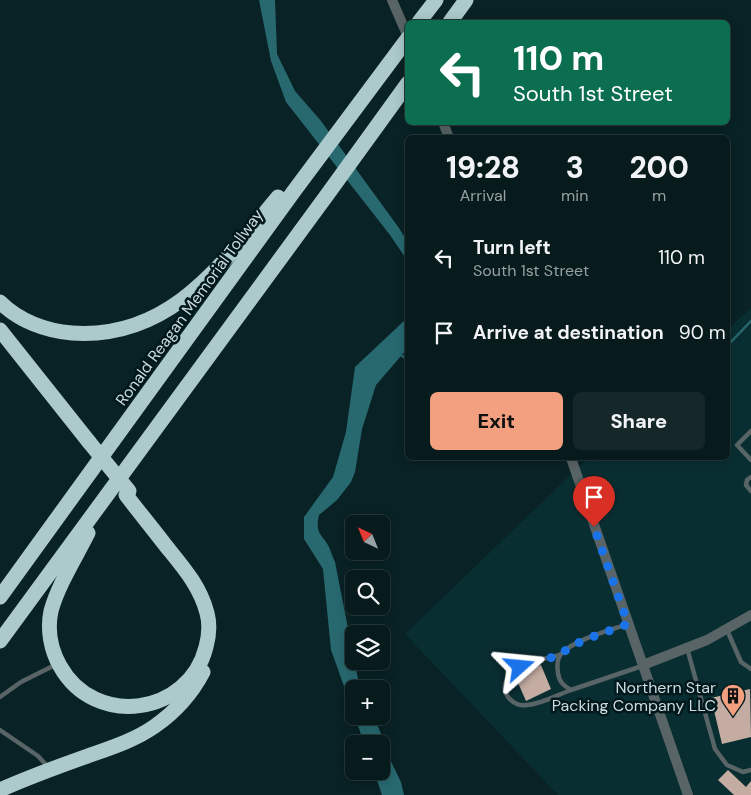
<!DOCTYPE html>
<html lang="en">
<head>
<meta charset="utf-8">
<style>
  :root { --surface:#071a1c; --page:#152729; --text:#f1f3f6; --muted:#98a1a3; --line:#28383b; --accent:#f2a07f }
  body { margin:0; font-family:"DM Sans",sans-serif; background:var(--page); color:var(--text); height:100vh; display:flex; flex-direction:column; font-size:19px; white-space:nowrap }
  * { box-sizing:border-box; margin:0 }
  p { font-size:16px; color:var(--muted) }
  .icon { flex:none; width:28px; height:28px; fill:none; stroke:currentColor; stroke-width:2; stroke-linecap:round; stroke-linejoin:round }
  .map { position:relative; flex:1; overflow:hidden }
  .sheet { position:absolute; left:405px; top:135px; width:325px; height:325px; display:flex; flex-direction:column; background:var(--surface); border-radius:8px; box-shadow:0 2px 12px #0003,0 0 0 1px var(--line) }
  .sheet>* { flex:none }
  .top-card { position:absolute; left:405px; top:20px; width:325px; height:105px; border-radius:8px; box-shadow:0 2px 12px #0003,0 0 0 1px var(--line); background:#0b6e4f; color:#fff; overflow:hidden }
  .needle { width:32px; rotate:317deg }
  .buttons { position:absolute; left:345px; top:515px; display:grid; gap:10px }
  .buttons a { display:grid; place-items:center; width:45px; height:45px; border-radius:8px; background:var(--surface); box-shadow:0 2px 12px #0003,0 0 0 1px var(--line); font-size:25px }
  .pin { position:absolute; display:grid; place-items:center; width:42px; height:42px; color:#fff; margin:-51px -21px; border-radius:50% 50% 50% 0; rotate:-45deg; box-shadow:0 0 5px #0007 }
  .pin .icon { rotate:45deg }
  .me { position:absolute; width:55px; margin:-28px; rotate:72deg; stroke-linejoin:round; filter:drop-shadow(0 0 4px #0008) }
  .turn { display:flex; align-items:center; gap:18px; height:105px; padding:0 25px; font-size:22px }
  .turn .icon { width:65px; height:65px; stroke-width:2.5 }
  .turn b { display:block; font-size:35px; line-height:42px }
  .eta { display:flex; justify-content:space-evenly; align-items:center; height:85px; text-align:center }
  .eta b { font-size:30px; font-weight:800; line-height:35px }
  .action { display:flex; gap:10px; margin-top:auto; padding:10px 25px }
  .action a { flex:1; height:58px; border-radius:8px; background:var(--accent); color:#111; font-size:20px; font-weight:800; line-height:58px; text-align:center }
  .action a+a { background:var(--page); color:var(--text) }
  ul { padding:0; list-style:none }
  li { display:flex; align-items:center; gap:15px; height:75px; padding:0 25px }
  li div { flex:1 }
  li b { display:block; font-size:19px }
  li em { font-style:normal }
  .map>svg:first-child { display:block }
</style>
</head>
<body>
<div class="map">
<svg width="751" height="795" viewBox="0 0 751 795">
  <rect width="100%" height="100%" fill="#092225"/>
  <path fill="#092e32" d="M751 308V795H558L405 634 588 458H728V329Z"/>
  <g fill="#286970">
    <path d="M259 0H275L277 54 295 91 321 121 399 228 407 241V260L390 235 286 102 271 61Z"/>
    <path d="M407 314V349L376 385 362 429 355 472 351 482 337 500 319 515C315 535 321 532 329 547 331 552 333 558 335 562L360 689H354V714L331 650 323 569 304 539V517L333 477 346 432 355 367 405 320Z"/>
    <path d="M355 716H373L375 719 383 739V745L401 782 404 795H382L374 771H381V744H364Z"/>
  </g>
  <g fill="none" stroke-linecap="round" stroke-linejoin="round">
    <g stroke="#286970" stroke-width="2.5">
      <path d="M728 345 751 321"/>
      <path d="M402 356 408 359"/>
      <path d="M595 458 599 460 601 458"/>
    </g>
  </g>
  <g fill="#c4aca2">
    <path d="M541 665 551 689 526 701 515 676Z"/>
    <path d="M750 689 751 737 722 744 711 698Z"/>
    <path d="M728 770 746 787 751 781V795H734L718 780Z"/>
  </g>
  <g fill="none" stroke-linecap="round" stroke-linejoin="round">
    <g stroke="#596466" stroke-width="4.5">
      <path d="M751 431 737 445 751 460"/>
      <path d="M751 477 747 480 746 485 751 491"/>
      <path d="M628 624C611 630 573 640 561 654 557 659 557 667 558 673 559 682 564 686 571 690L642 666"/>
      <path d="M727 630 741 662 751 669"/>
      <path d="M687 648 715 749 727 765 743 772 751 770"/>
      <path d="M560 655C547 658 531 661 519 667 514 671 506 678 505 685 503 697 516 707 527 705 542 704 557 695 571 690"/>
      <path d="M0 697 21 682 57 664"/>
      <path d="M0 730 38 756 48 767"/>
    </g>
    <g stroke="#596466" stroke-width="10">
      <path d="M392 0 408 37"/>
      <path d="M443 122 449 138"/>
      <path d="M571 458 688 795"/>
      <path d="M643 665 707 640 751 615"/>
    </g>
    <g stroke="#acc9cc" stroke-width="15">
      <path d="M419 22 436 0"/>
      <path d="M450 22 466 0"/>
      <path d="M0 302C19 321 46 331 72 333 170 340 222 264 278 197"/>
      <path d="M0 330 89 442"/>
      <path d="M88 533C76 557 58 585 51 611 47 630 51 650 60 666 95 729 189 715 206 647 209 636 210 624 207 613 200 586 183 567 166 546 153 529 139 512 126 495"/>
      <path d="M0 597 294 191 408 38"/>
      <path d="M0 641 327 195 408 83"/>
      <path d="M0 790C27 778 54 768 82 758 107 749 134 741 155 726 175 712 192 693 203 672"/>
    </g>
    <path stroke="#acc9cc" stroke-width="15" d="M89 442 129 491"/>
  </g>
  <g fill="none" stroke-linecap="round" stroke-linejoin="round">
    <path stroke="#1a73e8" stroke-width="9" stroke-dasharray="0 16.2" d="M520 667 560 655 571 646 592 637 628 624 594 527"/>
  </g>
  <defs>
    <symbol id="building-pin" viewBox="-11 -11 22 30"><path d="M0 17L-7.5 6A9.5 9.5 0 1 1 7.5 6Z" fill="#f2a07f" stroke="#01191c"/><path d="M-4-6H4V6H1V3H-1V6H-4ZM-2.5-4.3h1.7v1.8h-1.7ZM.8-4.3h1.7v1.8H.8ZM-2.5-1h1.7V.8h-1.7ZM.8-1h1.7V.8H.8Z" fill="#111"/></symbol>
  </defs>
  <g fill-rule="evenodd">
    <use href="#building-pin" x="719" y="682" width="28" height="38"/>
  </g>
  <g text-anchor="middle" stroke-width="5" stroke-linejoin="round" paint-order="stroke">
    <g font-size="16" fill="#ccdadc" stroke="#01191c">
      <text transform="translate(189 307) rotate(-54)" y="6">Ronald Reagan Memorial Tollway</text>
    </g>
    <g font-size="16" fill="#ccdadc" stroke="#01191c" text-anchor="end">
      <text x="716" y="693">Northern Star<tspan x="716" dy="18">Packing Company LLC</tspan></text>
    </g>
  </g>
</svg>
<div class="buttons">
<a><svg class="needle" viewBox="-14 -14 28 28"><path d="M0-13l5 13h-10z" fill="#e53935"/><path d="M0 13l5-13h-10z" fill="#98a1a3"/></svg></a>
<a><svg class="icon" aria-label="search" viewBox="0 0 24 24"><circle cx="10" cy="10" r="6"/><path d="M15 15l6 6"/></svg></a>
<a><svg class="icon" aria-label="layers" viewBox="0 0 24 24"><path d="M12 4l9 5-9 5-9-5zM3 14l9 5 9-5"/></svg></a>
<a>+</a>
<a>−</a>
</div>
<div class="pin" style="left:594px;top:527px;background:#d93025"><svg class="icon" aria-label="arrive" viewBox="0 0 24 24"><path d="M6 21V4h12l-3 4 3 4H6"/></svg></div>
<svg class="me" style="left:520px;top:667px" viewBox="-20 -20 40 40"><path d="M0-17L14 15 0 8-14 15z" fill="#1a73e8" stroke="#fff" stroke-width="4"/></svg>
<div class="top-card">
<div class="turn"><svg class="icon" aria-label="left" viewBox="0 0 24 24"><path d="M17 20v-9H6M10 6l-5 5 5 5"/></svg><div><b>110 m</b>South 1st Street</div></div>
</div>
<section class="sheet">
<div class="eta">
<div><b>19:28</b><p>Arrival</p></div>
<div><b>3</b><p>min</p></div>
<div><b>200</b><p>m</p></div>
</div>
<ul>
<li><svg class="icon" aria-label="left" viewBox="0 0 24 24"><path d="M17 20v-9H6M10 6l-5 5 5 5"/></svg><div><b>Turn left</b><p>South 1st Street</p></div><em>110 m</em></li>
<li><svg class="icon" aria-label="arrive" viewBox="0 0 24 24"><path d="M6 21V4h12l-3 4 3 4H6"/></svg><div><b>Arrive at destination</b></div><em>90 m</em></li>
</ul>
<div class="action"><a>Exit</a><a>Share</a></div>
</section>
</div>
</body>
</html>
